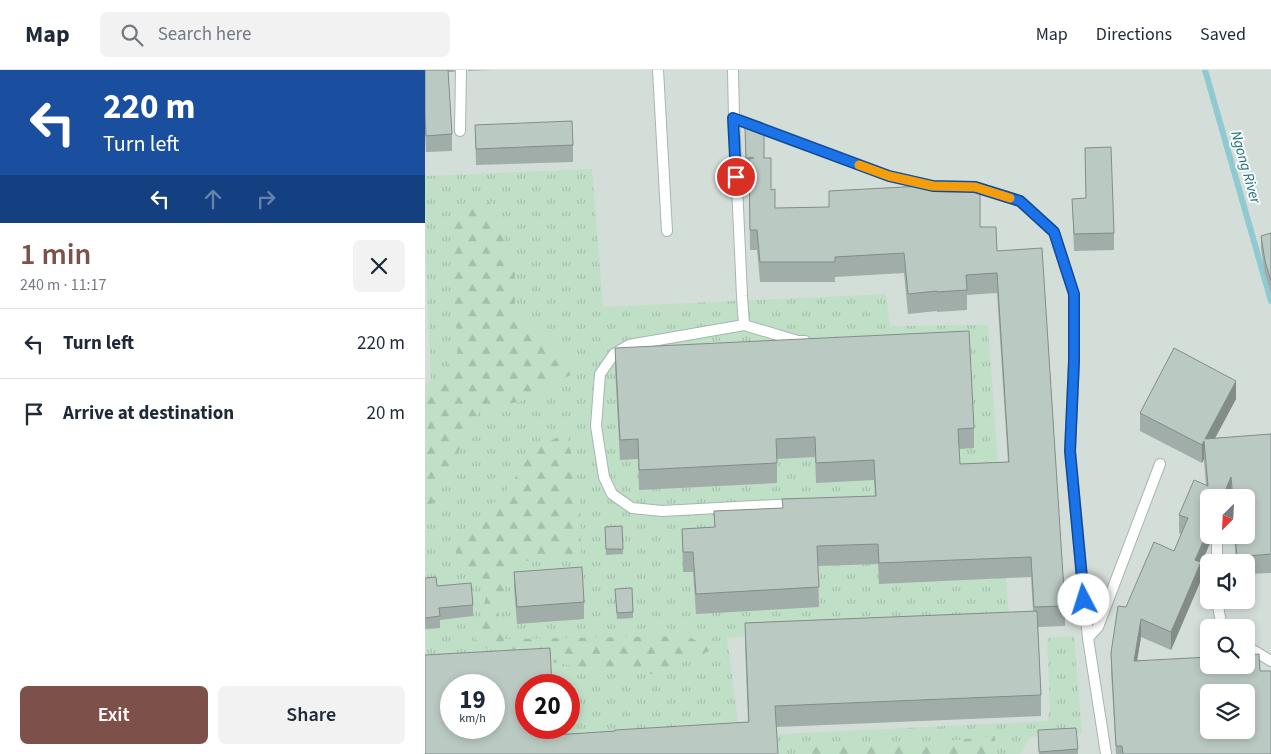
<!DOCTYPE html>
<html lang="en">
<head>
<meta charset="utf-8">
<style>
  :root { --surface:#fff; --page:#f2f2f3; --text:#1f2937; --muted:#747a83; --line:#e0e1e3; --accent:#7d514a }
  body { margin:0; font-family:"Source Sans 3",sans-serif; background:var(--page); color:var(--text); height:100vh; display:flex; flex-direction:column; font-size:19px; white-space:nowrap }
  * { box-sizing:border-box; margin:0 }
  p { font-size:16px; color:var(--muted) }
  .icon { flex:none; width:28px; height:28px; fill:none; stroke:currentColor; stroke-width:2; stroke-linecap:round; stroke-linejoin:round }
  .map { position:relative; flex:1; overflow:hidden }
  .details { display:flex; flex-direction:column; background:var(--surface); width:425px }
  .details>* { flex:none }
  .top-card { background:#1a4fa0; color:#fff; overflow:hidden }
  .needle { width:32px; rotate:204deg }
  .fabs { position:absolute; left:775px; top:419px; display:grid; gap:10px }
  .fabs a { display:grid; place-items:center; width:55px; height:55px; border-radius:8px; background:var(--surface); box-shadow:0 2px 8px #0003; font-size:25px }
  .speed { position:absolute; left:15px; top:604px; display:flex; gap:10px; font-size:25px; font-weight:700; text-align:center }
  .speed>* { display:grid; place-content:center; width:65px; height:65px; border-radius:50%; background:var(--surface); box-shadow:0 2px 8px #0003; line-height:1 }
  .speed small { font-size:12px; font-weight:400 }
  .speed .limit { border:8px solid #d22; background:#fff; color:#111 }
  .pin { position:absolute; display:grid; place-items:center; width:42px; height:42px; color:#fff; margin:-21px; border:2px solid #fff; border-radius:50%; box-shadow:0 1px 5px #0007 }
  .me { position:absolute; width:55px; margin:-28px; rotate:355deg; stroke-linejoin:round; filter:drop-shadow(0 0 4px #0008) }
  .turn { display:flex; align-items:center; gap:18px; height:105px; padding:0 20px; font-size:22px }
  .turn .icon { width:65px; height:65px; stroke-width:2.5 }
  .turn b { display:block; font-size:35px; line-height:42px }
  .lanes { display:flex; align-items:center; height:48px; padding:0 20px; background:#0003; justify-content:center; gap:25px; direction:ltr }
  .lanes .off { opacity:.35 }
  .round { display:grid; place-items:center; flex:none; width:52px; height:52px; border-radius:8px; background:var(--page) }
  .overview { display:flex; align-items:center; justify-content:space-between; height:85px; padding:0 20px }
  h1 { font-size:30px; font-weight:600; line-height:38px; color:var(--accent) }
  .cta { display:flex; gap:10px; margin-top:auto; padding:10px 20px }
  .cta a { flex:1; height:58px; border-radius:8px; background:var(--accent); color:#fff; font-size:20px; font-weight:600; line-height:58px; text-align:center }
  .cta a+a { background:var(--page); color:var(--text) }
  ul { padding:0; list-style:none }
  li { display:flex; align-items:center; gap:15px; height:70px; padding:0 20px; border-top:1px solid var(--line) }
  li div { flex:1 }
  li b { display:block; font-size:19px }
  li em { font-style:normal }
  header { display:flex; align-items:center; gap:30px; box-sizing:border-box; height:70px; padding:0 25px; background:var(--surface); border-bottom:1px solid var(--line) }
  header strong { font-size:24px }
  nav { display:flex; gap:28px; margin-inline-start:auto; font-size:18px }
  .search { width:350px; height:45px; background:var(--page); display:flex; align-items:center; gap:12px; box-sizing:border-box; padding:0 18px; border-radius:8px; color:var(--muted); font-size:19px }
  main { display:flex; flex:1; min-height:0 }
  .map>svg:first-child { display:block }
</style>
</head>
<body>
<header>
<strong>Map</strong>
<div class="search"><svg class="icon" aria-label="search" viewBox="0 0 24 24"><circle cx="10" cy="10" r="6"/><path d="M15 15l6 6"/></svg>Search here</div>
<nav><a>Map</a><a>Directions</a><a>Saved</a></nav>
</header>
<main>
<section class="details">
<div class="top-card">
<div class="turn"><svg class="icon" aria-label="left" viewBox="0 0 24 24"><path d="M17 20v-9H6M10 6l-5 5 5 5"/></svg><div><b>220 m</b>Turn left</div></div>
<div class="lanes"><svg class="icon" aria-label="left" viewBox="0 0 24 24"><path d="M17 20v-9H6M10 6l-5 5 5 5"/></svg><svg class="icon off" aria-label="ahead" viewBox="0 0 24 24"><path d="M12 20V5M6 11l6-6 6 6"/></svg><svg class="icon off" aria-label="right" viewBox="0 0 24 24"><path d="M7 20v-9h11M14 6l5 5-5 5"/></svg></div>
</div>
<div class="overview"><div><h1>1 min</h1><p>240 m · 11:17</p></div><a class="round"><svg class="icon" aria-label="close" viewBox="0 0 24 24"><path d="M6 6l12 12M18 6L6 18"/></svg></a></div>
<ul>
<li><svg class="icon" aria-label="left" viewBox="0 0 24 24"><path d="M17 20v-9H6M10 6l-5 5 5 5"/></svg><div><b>Turn left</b></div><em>220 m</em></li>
<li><svg class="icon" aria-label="arrive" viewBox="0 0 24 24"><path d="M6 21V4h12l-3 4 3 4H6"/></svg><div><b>Arrive at destination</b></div><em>20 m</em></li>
</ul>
<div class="cta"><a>Exit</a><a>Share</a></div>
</section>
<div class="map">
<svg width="846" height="684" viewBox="0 0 846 684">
  <defs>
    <pattern id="grass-tufts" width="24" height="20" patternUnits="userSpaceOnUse" patternTransform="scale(1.25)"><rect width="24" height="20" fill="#bfdfc7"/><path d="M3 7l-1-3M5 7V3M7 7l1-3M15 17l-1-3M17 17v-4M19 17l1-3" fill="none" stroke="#a4c0ac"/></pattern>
    <pattern id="forest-firs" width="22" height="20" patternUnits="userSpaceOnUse" patternTransform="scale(1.25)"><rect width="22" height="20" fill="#bfdfc7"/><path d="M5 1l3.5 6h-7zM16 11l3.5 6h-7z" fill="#a4c0ac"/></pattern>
  </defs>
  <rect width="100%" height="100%" fill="#e5eeea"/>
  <path fill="#d4ded9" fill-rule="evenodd" d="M0 0H846V684H0ZM784 428H821V465H784ZM784 492H821V530H784ZM784 558H821V595H784ZM26 615H69V658H26ZM101 615H144V658H101ZM784 622H821V660H784Z"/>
  <path fill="url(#grass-tufts)" fill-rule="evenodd" d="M167 99 178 237 461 224 465 256 563 255 584 547 302 568 315 666 622 651 625 640 622 568 649 566 657 664 605 667 595 684H0V314L6 311 0 169V106ZM26 615H69V658H26ZM101 615H144V658H101Z"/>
  <g fill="url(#forest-firs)">
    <path d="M67 132 90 200V241L157 299 94 332 55 338 0 449V325L33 282 27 195 30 141Z"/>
    <path d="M142 363 155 427 156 486 90 492 72 534 78 569 263 566 287 580 229 604 162 599 49 576 62 522 35 493 27 473 82 420 110 378Z"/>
    <path d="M570 666V684H379L383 676 438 672 493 674Z"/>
  </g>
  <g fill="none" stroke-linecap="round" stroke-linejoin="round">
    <path stroke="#8fc9d2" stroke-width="6" d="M780 0 846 231"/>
    <defs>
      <g id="service">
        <path d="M233 0 242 161"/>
        <path d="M308 0 309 48 317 226 319 255 204 275 189 284 175 304 171 356 179 407 187 424 207 438 237 441 369 434"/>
        <path d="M309 48 464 106 508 116 518 117"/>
        <path d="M35 61 36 0"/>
        <path d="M543 117H550L595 131 629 162 649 224V291L645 381 663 568 681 684"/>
        <path d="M319 255 373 271H380"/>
        <path d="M792 465V492"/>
        <path d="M792 530 796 553 800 558"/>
        <path d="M663 568 673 557 735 394"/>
        <path d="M821 576 846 591"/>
      </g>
    </defs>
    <use href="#service" stroke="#a7b6b1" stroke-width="12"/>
    <use href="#service" stroke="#fff" stroke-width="10"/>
  </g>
  <g fill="#a1ada8">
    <path d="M0 0H30L29 2H23L27 64V81L1 82 0 61Z"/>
    <path d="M43 0H68L43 1Z"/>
    <path d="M50 55 148 75V92L51 95Z"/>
    <path d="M320 58 339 88 350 138 555 157 572 181 640 536V556L613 557 616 625V646L352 657 130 665 190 661 323 652 320 574V553L608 541 606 507 454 514 453 494 393 496 394 537 271 544 268 502H258L257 459 289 457V441L357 438 450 427 449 410 391 413 390 387 352 389V413L214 420 213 389 195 390 190 298V278L549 358V378L534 379 535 394 583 392 572 223 542 225V240L512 242V241L483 244 479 203 410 207V212H335L332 180H325L324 108H321Z"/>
    <path d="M660 78 689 163V180L649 181 647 129 661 128Z"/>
    <path d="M846 163V224L840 204 836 179V166Z"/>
    <path d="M811 329 790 368 846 364V503L821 504V492H811L809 465H821V428H806V425L784 428 785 473 776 494V510L746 580 716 567 712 590 835 601 846 684H691L686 601V583L701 537 749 481 756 464 754 463V445L781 416 779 389 777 393 715 361V343Z"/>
    <path d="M197 456 198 484 181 485 180 457Z"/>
    <path d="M89 502 159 532V549L92 554 89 518Z"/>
    <path d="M0 508 12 516 48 535V546L15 550V558L0 559Z"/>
    <path d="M190 525 208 542V548L192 549Z"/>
    <path d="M613 660 653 679V684H614Z"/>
  </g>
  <g fill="#838d88">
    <path d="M811 311V329L780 387V369Z"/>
    <path d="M779 371V389L777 393V375Z"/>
    <path d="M806 407V425L805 428H797Z"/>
    <path d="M784 458V465H786L785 473 776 494V510L746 580V562L770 490Z"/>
    <path d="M716 549V567L709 609V591Z"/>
  </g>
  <g fill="#bbc9c3" stroke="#838d88" fill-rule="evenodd">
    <path d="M0 0H23L27 64 1 66 0 44Z"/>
    <path d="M147 51 148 75 51 79 50 55Z"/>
    <path d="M320 58H339V88H346V120L350 119V138L404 137V121L555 113V157H571L572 181 617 178 640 536 609 537 606 487 454 493 453 474 392 476 394 517 271 524 268 482H258L257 459 290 457 289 441 358 438 357 429 451 426 449 390 391 393 390 367 351 369 352 393 214 400 213 369 195 370 190 278 544 261 549 358 533 359 535 394 584 392 572 203 541 205 542 220 512 222V221L483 224 479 183 410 187V192H335L332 160H325L324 88H329H321Z"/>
    <path d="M686 77 689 163 649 164 647 129 661 128 660 78Z"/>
    <path d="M846 163V211L840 191 836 166Z"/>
    <path d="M749 278 811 311 780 369 846 364V484L812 487 810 465H821V428H808L806 407 797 428H784V458L770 490 776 492 746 562 716 549 709 591 784 587V595H821V585L834 584 835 601H846V684H698L697 676H691L686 583 693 536 701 537 729 472 749 481 763 448 754 445 769 410 783 416 779 371 777 375 715 343ZM784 622H821V660H784Z"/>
    <path d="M197 456 198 479H181L180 457Z"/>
    <path d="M157 497 159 532 92 537 89 502Z"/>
    <path d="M11 507 12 516 46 513 48 535 14 538 15 546 0 548V508Z"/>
    <path d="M207 518 208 542 192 543 190 519Z"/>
    <path d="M612 541 616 625 350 636 353 684H0V585L125 578 127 615H101V658H129L130 665 190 661V660L324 652 320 553ZM26 615H69V658H26Z"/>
    <path d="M651 658 653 679 614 682 613 660Z"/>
  </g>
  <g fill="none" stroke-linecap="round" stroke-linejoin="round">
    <defs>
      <path id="route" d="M311 107 308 48 464 106 508 116 550 117 595 131 629 162 649 224V291L645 381 659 530"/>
    </defs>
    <use href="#route" stroke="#114b97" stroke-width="12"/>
    <use href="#route" stroke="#1a73e8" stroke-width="9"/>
    <path stroke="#f59e0b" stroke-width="9" d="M434 95 464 106 508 116 550 117 585 128"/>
  </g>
  <g text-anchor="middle" stroke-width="4" stroke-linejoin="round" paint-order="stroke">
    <g font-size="15" font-style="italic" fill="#1f6f7c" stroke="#f6faf8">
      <text transform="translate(821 97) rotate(74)" y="5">Ngong River</text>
    </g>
  </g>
</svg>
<div class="fabs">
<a><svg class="needle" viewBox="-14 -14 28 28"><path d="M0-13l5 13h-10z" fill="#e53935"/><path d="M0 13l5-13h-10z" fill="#747a83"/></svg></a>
<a><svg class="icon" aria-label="sound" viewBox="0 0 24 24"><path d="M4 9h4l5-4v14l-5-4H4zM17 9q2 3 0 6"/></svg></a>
<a><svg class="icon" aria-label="search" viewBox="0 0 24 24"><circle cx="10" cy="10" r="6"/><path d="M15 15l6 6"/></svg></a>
<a><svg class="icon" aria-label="layers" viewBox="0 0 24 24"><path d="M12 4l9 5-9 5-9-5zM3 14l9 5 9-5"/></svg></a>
</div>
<div class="speed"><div>19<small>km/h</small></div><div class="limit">20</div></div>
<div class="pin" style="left:311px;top:107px;background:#d93025"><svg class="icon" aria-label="arrive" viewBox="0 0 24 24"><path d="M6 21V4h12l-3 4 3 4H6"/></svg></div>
<svg class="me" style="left:659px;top:530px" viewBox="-20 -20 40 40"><circle r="19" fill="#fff"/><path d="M0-13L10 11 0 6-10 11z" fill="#1a73e8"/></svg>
</div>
</main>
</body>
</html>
